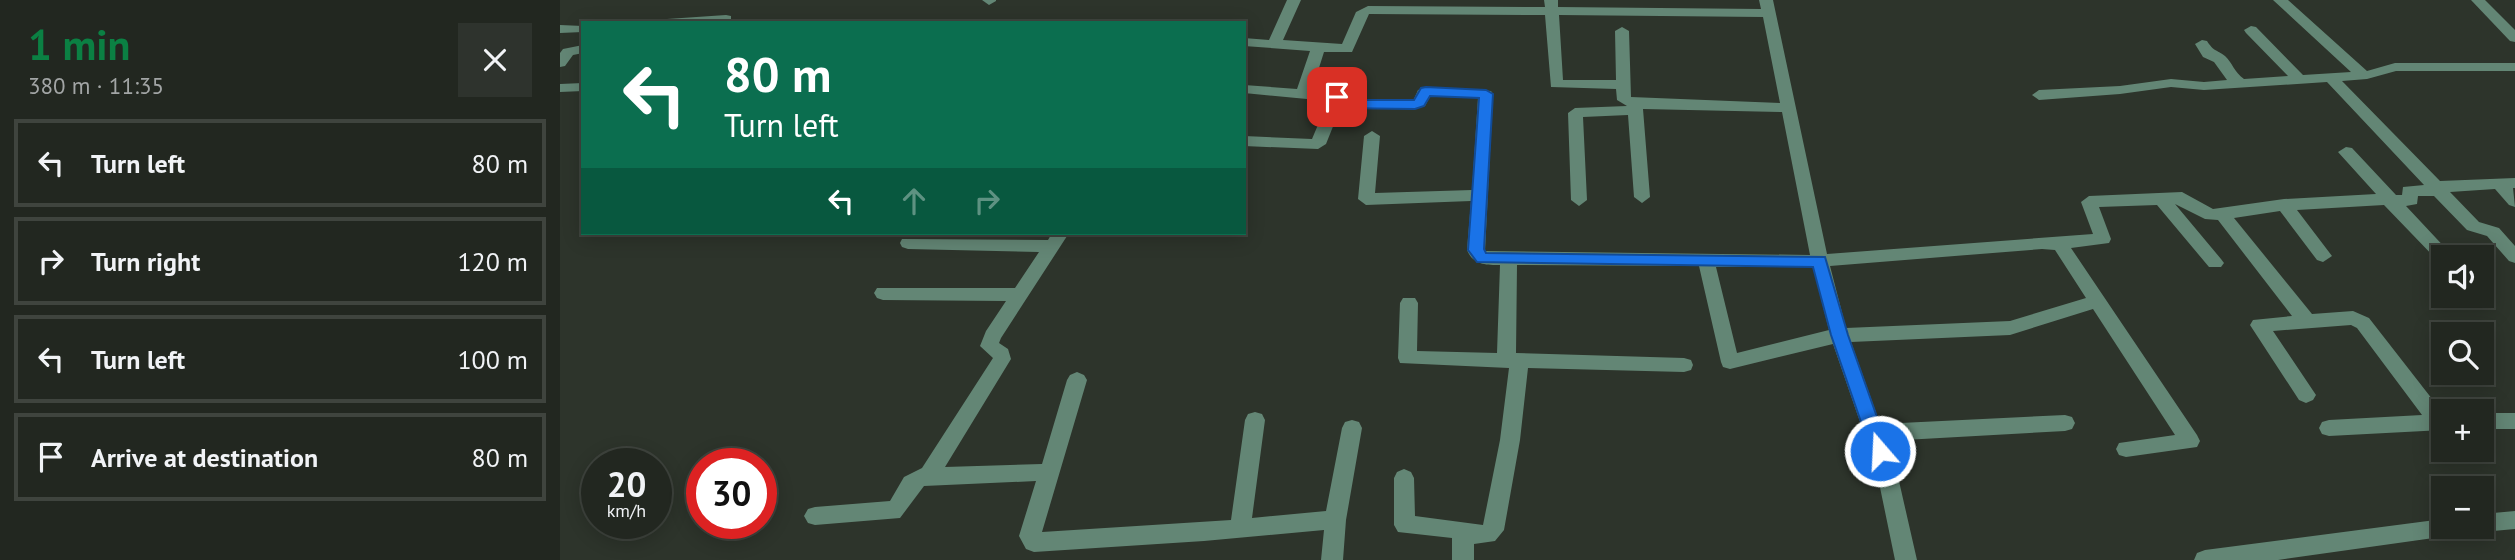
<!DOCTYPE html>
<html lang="en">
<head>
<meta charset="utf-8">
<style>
  :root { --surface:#222720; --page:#2e332d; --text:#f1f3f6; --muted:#a2a5a5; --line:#3f443e; --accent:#0b8043 }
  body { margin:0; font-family:"PT Sans",sans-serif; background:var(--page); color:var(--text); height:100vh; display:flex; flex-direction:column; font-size:26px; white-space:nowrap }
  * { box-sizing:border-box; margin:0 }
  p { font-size:23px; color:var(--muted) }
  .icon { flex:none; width:38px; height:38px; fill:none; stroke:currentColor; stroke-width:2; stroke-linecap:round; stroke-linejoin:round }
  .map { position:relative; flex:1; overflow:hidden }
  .sheet { display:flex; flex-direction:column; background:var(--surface); width:560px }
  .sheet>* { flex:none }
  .guide { position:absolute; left:21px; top:21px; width:665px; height:214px; border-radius:0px; box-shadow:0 4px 18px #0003,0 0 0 2px var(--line); background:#0b6e4f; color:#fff; overflow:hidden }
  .tools { position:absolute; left:1871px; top:245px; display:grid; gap:14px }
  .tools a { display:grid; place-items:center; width:63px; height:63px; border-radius:0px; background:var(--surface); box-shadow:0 4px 18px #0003,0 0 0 2px var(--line); font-size:35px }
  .speed { position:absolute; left:21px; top:448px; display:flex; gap:14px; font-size:35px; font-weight:700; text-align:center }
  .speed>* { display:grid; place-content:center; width:91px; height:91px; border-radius:50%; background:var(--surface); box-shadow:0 4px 18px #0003,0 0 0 2px var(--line); line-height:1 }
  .speed small { font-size:18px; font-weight:400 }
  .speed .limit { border:10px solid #d22; background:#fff; color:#111 }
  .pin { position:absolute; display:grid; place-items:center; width:60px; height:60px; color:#fff; margin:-30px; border-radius:14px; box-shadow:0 4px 10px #0006 }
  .me { position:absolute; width:77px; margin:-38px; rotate:341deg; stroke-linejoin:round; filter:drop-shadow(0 0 5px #0008) }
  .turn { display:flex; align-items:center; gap:24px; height:147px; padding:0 28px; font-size:32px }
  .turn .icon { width:91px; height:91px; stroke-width:2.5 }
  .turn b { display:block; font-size:49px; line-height:60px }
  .lanes { display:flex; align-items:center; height:66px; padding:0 28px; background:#0003; justify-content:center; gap:35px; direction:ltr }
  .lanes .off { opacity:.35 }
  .round { display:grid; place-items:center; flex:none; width:74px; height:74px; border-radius:0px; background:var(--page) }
  .headline { display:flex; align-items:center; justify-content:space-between; height:119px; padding:0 28px }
  h1 { font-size:42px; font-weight:700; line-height:52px; color:var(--accent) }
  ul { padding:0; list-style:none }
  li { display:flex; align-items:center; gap:21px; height:88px; margin:0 14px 10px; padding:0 14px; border:4px solid var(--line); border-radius:0px }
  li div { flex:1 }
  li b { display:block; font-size:26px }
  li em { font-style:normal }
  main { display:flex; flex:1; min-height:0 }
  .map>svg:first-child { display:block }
</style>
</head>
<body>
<main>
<section class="sheet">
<div class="headline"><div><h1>1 min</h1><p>380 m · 11:35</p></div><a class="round"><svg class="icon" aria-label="close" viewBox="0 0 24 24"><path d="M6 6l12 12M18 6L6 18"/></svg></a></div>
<ul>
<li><svg class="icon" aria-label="left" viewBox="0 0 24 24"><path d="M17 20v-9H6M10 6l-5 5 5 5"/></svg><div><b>Turn left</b></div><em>80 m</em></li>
<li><svg class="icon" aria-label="right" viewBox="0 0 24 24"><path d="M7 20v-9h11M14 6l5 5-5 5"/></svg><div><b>Turn right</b></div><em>120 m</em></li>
<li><svg class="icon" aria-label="left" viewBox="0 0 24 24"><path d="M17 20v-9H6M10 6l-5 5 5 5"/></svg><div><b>Turn left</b></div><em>100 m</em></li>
<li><svg class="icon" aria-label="arrive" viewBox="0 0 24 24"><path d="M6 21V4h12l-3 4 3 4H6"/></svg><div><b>Arrive at destination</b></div><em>80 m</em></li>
</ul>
</section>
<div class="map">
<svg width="1955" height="560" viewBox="0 0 1955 560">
  <rect width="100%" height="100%" fill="#2d342b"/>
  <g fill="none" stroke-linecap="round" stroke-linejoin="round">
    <g fill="#638675" fill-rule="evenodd">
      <path d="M422 0H436V1L429 5Z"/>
      <path d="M727 0H741L723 40 782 44 796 12 808 6 985 7 984 0H998V7L1201 9 1199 0H1213L1267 254 1533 234 1521 202 1529 196 1622 192 1653 209 1724 199 1816 194 1778 152 1786 147 1792 148 1836 195H1842L1843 187 1864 185 1767 82 1644 90 1611 87 1560 94 1479 100 1472 95 1479 90 1560 86 1611 79 1644 82 1667 80 1654 62 1643 57 1635 44 1642 40 1647 41C1654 52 1656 49 1665 56 1672 62 1674 72 1684 79L1728 76 1686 33 1684 30 1691 26 1696 27 1743 75 1791 72 1713 0H1728L1807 71 1835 63H1955V71H1836L1807 79 1782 81 1880 181 1955 178V188H1953L1955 207 1949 205 1935 189 1890 192 1919 222 1939 228 1955 246V263L1949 261 1927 236 1907 230 1874 196H1858L1857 204 1846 206 1890 253 1892 257H1883V263L1878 261 1824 205 1737 210 1772 256 1763 262 1757 260 1720 211 1674 218 1752 314 1793 311 1809 318 1883 413V430L1769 436 1762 434 1759 428 1762 422 1769 420 1862 415 1797 328 1791 325 1713 331 1756 395 1753 400 1746 403 1739 400 1690 325 1693 320 1732 316 1658 220 1645 219 1615 204 1661 259 1664 263 1661 267H1649L1597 205 1539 207 1551 239 1549 243 1511 248 1637 435 1640 441 1637 447 1566 457 1559 455 1556 449 1559 443 1615 435 1533 309 1450 335 1291 342 1320 424 1505 415 1512 417 1515 423 1512 429 1505 431 1326 441 1336 468 1357 560H1335L1316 468 1273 344 1170 369 1163 367 1161 362 1139 266 957 265 956 353 1124 358 1131 360 1133 365 1131 370 1124 372 968 368 960 440 944 530 935 541 914 544V560H892V538L838 532 834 525V478L837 472 844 469 851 472 854 478 855 516 923 525 940 440 949 368 840 363 838 358 840 303 843 298H855L858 303 857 351 937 353 940 265C926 265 913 265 907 250L911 201 806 205 798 199 804 136 812 131 820 136 815 193 912 190 918 98 870 96 865 106 855 109H780L766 144 758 149 684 146V136L752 139 768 101 684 93V85L737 89 750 51 684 46V38L709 40ZM809 14 985 15 991 87 1056 89 1057 100 1067 106 1015 108 1008 113 1011 200 1019 206 1027 200 1023 117 1068 115 1074 197 1082 203 1090 197 1083 109 1222 112 1250 255 925 251 933 94 931 91 868 87 858 90 854 99H783L782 94 752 90 764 52H792ZM999 15 1203 17 1220 103 1071 97 1069 31 1062 27 1055 31 1056 80H1003ZM1482 249 1495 250 1526 298 1450 321 1286 328 1270 266ZM1156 267H1253L1269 330 1177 353Z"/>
      <path d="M1911 0H1925L1955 30V42L1950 41Z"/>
      <path d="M166 15 171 16V22L100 23 107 19Z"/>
      <path d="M0 25 23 26V32L0 33Z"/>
      <path d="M23 45V53L13 55 5 66 0 67V53L3 49Z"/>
      <path d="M23 83V91L0 92V84Z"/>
      <path d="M492 233H509L441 338 439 343 448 349 451 359 385 467 482 464 507 380 510 375 517 372 524 375 527 380 482 532 671 520 685 420 688 414 695 412 702 414 705 420 692 518 766 511 782 428 785 422 792 420 799 422 802 428 786 520 783 560H761L764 530 644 541 474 552 466 549 459 536 476 481 364 486 340 518 255 525 248 523 244 516 248 509 255 507 330 501 344 477 362 468 433 358 420 346 426 331 446 301 323 300 317 298 314 293 317 288H455L479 252 348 249 342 247 340 243 342 239 488 240Z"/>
      <rect x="1922" y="413" width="33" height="16"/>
      <path d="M1955 511V529L1922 532 1913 527H1922V514Z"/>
      <path d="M1883 519V527H1904L1902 534 1718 560H1634L1637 553 1645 550Z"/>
    </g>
  </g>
  <path fill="#1a73e8" stroke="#114b97" stroke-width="2" d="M866 87 926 90 933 94 924 249 926 253 1265 257 1288 335 1329 451 1326 456 1320 458 1314 456 1311 451 1271 335 1253 267 917 262 908 250 919 98 870 96 864 106 855 109 774 108 767 104 772 94H781L782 100H854L861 88Z"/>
</svg>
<div class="tools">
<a><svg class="icon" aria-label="sound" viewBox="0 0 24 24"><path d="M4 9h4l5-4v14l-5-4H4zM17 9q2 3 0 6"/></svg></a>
<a><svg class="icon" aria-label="search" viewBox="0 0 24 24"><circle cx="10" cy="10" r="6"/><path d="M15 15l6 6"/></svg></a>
<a>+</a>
<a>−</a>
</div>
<div class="speed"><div>20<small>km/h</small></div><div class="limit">30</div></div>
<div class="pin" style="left:777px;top:97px;background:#d93025"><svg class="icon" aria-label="arrive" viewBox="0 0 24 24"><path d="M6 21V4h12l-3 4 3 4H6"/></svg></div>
<svg class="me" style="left:1320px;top:451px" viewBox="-20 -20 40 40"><circle r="17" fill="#1a73e8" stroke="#fff" stroke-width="3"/><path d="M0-11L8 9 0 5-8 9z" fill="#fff"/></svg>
<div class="guide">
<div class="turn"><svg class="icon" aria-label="left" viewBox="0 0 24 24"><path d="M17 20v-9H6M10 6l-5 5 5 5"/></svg><div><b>80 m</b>Turn left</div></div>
<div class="lanes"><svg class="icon" aria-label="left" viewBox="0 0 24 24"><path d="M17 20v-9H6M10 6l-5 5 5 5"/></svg><svg class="icon off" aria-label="ahead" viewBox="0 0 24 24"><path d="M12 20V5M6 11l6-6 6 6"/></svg><svg class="icon off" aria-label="right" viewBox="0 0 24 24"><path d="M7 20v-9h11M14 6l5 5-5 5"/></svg></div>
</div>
</div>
</main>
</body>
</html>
